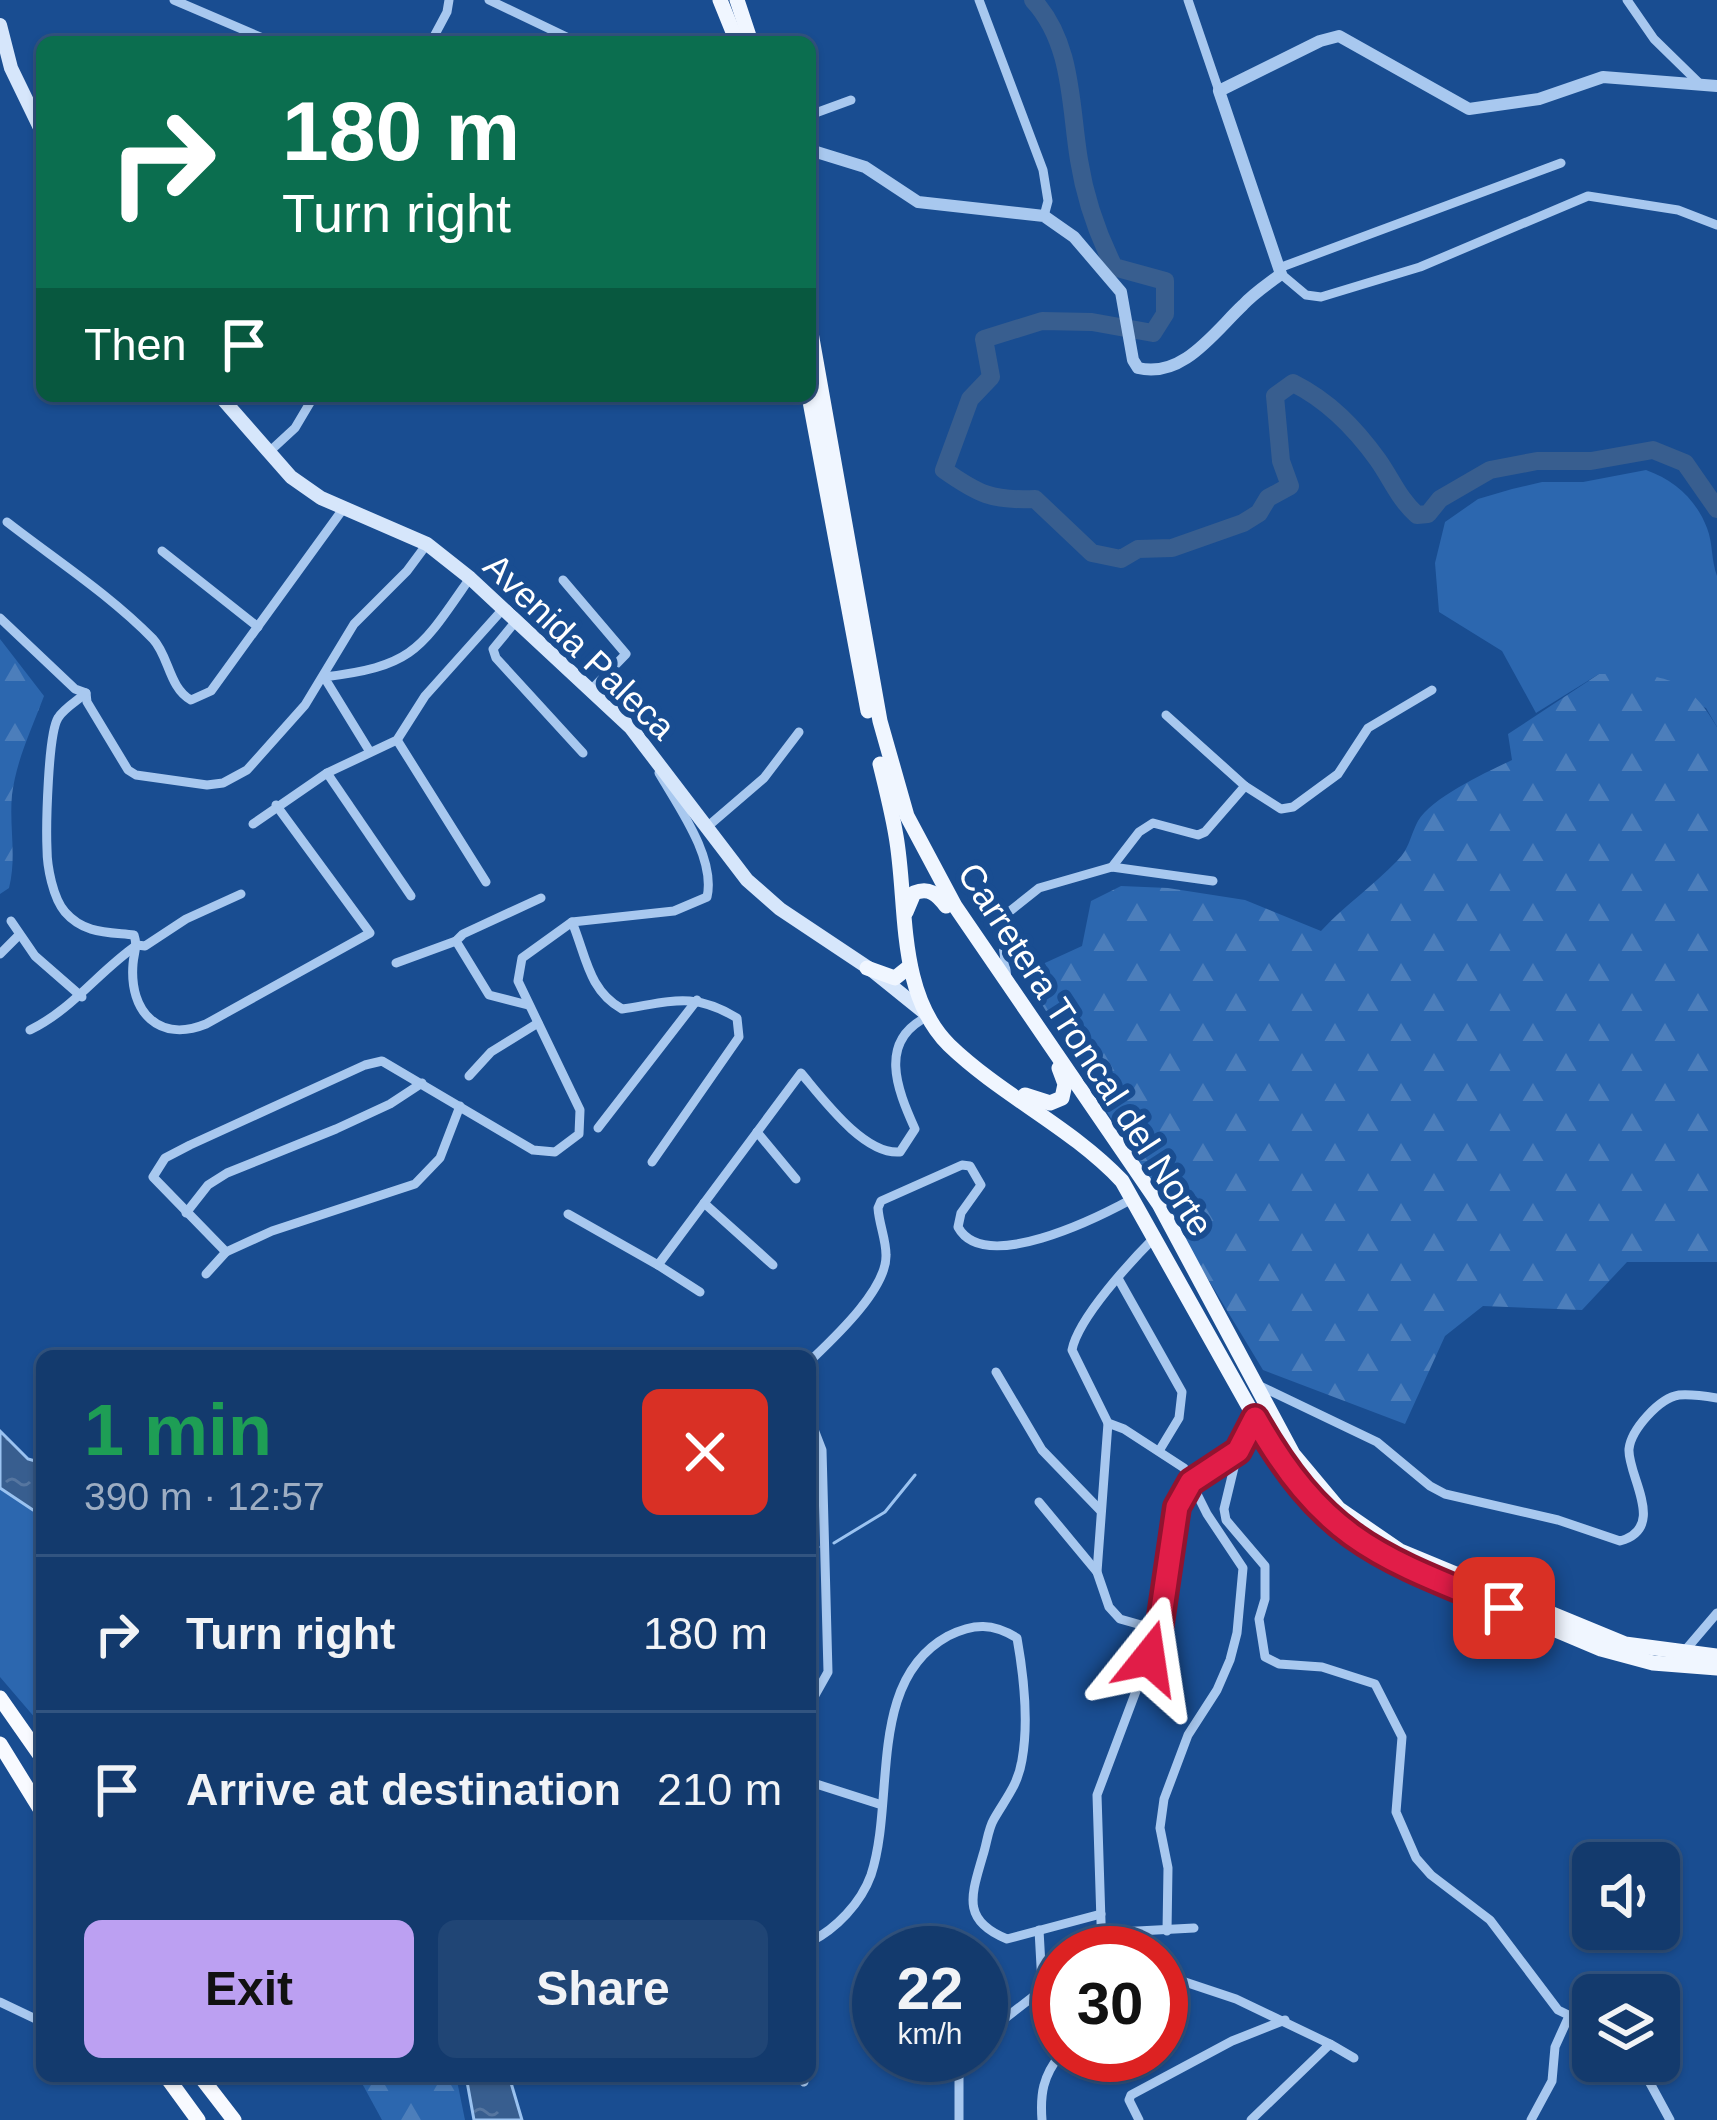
<!DOCTYPE html>
<html lang="en">
<head>
<meta charset="utf-8">
<style>
  :root { --surface:#133a6d; --page:#204575; --text:#f1f3f6; --muted:#9dadc2; --line:#325480; --accent:#bca0f2 }
  body { margin:0; font-family:Arial,sans-serif; background:var(--page); color:var(--text); height:100vh; display:flex; flex-direction:column; font-size:45px; white-space:nowrap }
  * { box-sizing:border-box; margin:0 }
  p { font-size:39px; color:var(--muted) }
  .icon { flex:none; width:66px; height:66px; fill:none; stroke:currentColor; stroke-width:2; stroke-linecap:round; stroke-linejoin:round }
  .map { position:relative; flex:1; overflow:hidden }
  .panel { position:absolute; left:36px; top:1350px; width:780px; height:732px; display:flex; flex-direction:column; background:var(--surface); border-radius:18px; box-shadow:0 3px 9px #0004,0 0 0 3px var(--line) }
  .panel>* { flex:none }
  .hud { position:absolute; left:36px; top:36px; width:780px; height:366px; border-radius:18px; box-shadow:0 3px 9px #0004,0 0 0 3px var(--line); background:#0b6e4f; color:#fff; overflow:hidden }
  .tools { position:absolute; left:1572px; top:1842px; display:grid; gap:24px }
  .tools a { display:grid; place-items:center; width:108px; height:108px; border-radius:18px; background:var(--surface); box-shadow:0 3px 9px #0004,0 0 0 3px var(--line); font-size:60px }
  .speed { position:absolute; left:852px; top:1926px; display:flex; gap:24px; font-size:60px; font-weight:700; text-align:center }
  .speed>* { display:grid; place-content:center; width:156px; height:156px; border-radius:50%; background:var(--surface); box-shadow:0 3px 9px #0004,0 0 0 3px var(--line); line-height:1 }
  .speed small { font-size:30px; font-weight:400 }
  .speed .limit { border:18px solid #d22; background:#fff; color:#111 }
  .pin { position:absolute; display:grid; place-items:center; width:102px; height:102px; color:#fff; margin:-51px; border-radius:24px; box-shadow:0 6px 18px #0006 }
  .me { position:absolute; width:132px; margin:-66px; rotate:15deg; stroke-linejoin:round; filter:drop-shadow(0 0 9px #0008) }
  .turn { display:flex; align-items:center; gap:42px; height:252px; padding:0 48px; font-size:54px }
  .turn .icon { width:156px; height:156px; stroke-width:2.5 }
  .turn b { display:block; font-size:84px; line-height:102px }
  .then { display:flex; align-items:center; height:114px; padding:0 48px; background:#0003; gap:24px; font-size:45px }
  .round { display:grid; place-items:center; flex:none; width:126px; height:126px; border-radius:18px; background:var(--page) }
  .headline { display:flex; align-items:center; justify-content:space-between; height:204px; padding:0 48px }
  h1 { font-size:72px; font-weight:700; line-height:90px; color:#1e9e55 }
  .cta { display:flex; gap:24px; margin-top:auto; padding:24px 48px }
  .cta a { flex:1; height:138px; border-radius:18px; background:var(--accent); color:#111; font-size:48px; font-weight:700; line-height:138px; text-align:center }
  .cta a+a { background:var(--page); color:var(--text) }
  ul { padding:0; list-style:none }
  li { display:flex; align-items:center; gap:36px; height:156px; padding:0 48px; border-top:3px solid var(--line) }
  li div { flex:1 }
  li b { display:block; font-size:45px }
  li em { font-style:normal }
  .map>svg:first-child { display:block }
</style>
</head>
<body>
<div class="map">
<svg width="1717" height="2120" viewBox="0 0 1717 2120">
  <defs>
    <pattern id="forest-firs" width="22" height="20" patternUnits="userSpaceOnUse" patternTransform="scale(3)"><rect width="22" height="20" fill="#2c67af"/><path d="M5 1l3.5 6h-7zM16 11l3.5 6h-7z" fill="#4c7ebb"/></pattern>
    <pattern id="water-ripples" width="26" height="14" patternUnits="userSpaceOnUse" patternTransform="scale(3)"><rect width="26" height="14" fill="#385e8f"/><path d="M2 4q2-2 4 0t4 0M15 11q2-2 4 0t4 0" fill="none" stroke="#5676a0"/></pattern>
  </defs>
  <rect width="100%" height="100%" fill="#194d91"/>
  <g fill="#2c67af">
    <path d="M1646 470C1674 480 1696 499 1707 528 1713 543 1711 560 1717 576V727L1706 708 1599 674 1536 713 1502 651 1439 612 1435 563 1445 522 1478 499 1512 489 1542 482H1583Z"/>
    <path d="M0 1488 33 1510 42 1509V1726L0 1677Z"/>
  </g>
  <g fill="url(#forest-firs)">
    <path d="M0 639 44 696C32 728 16 761 12 795 9 827 17 856 9 888L0 894Z"/>
    <path d="M1599 674C1656 675 1685 671 1717 727V1262H1627L1582 1310 1483 1306 1445 1336 1405 1424 1263 1370 1023 973 1082 946 1091 901 1121 886 1168 888 1245 900 1321 931C1345 905 1373 886 1397 861 1410 848 1410 836 1418 821 1432 797 1487 772 1512 760L1508 734Z"/>
    <path d="M358 2076H456L465 2120H382Z"/>
  </g>
  <g fill="url(#water-ripples)" stroke="#9bc3f1" stroke-width="3">
    <path d="M0 1431 28 1459 42 1463V1509L33 1510 0 1488Z"/>
    <path d="M466 2076H509L522 2120H474Z"/>
  </g>
  <g fill="none" stroke-linecap="round" stroke-linejoin="round">
    <g stroke="#9bc3f1" stroke-width="3">
      <path d="M834 1543 885 1512 915 1475"/>
      <path d="M810 1548 818 1547"/>
    </g>
    <path stroke="#385e8f" stroke-width="18" d="M1033 0C1073 43 1070 106 1079 160 1085 198 1097 233 1114 267L1165 281V314L1153 333 1092 322 1042 321 984 339 991 377 970 399 944 470C978 494 992 501 1035 499L1092 553 1121 559 1138 549 1172 548 1243 523 1259 513 1268 498 1290 486 1281 461 1275 396 1293 383C1329 401 1355 428 1378 460 1392 480 1399 499 1417 515L1428 514 1440 499 1490 470 1537 461H1591L1653 450 1685 463 1717 509"/>
    <g stroke="#a8c8ef" stroke-width="9">
      <path d="M174 0 272 42"/>
      <path d="M489 0 577 42"/>
      <path d="M979 0 1043 170 1048 201 1044 216"/>
      <path d="M1188 0 1219 91"/>
      <path d="M1627 0 1654 39 1698 82"/>
      <path d="M431 42 447 12 449 0"/>
      <path d="M810 115 851 100"/>
      <path d="M1279 268 1561 163"/>
      <path d="M1281 274 1306 295 1321 297 1420 267 1588 196 1678 210 1717 225"/>
      <path d="M269 452 295 428 314 396"/>
      <path d="M7 522C56 560 110 595 153 639 169 656 169 688 191 700L211 691 343 509"/>
      <path d="M162 551 258 627"/>
      <path d="M563 580 626 654 591 690"/>
      <path d="M0 618 75 689 86 693 87 702 128 770 136 775 207 785 223 783 247 770 305 705 354 624 407 571 427 544"/>
      <path d="M516 621 493 649 496 658 583 753"/>
      <path d="M86 693C78 700 63 709 58 718 48 734 46 826 47 849 47 867 53 898 65 912 84 934 108 932 134 935 138 947 134 951 133 964 129 1012 159 1043 206 1024L370 933 276 805"/>
      <path d="M397 740 486 882"/>
      <path d="M370 752 324 677C414 666 420 650 470 578"/>
      <path d="M327 773 411 896"/>
      <path d="M1245 786 1281 809 1293 807 1338 774 1368 728 1432 690"/>
      <path d="M253 824 327 773 397 740 425 696 503 609"/>
      <path d="M707 827 764 778 799 732"/>
      <path d="M1112 867 1139 832 1153 823 1198 835 1205 832 1245 786 1166 715"/>
      <path d="M11 921 35 956 82 997"/>
      <path d="M572 922C586 955 588 990 622 1009 670 1002 693 991 737 1018L739 1037 652 1162"/>
      <path d="M0 954 19 935"/>
      <path d="M396 963 456 941"/>
      <path d="M1007 979 1001 926 1005 915 1039 888 1112 867 1213 881"/>
      <path d="M528 1005 489 995 456 941 463 934 541 898"/>
      <path d="M30 1030C73 1009 98 972 137 945L145 946 186 919 241 894"/>
      <path d="M469 1076 491 1052 538 1023"/>
      <path d="M598 1128 697 1000"/>
      <path d="M757 1132 796 1179"/>
      <path d="M704 1203 773 1265"/>
      <path d="M186 1213 208 1185 227 1173 336 1129 390 1104 422 1083"/>
      <path d="M568 1214 658 1265 801 1073C823 1099 864 1155 900 1152L915 1129C897 1089 877 1040 929 1016"/>
      <path d="M1156 1236C1132 1260 1078 1318 1072 1350L1108 1423 1124 1429 1184 1468 1207 1514 1243 1568 1237 1633 1230 1660 1217 1690 1188 1735 1164 1799 1160 1828 1168 1868 1167 1931"/>
      <path d="M226 1252 153 1177 165 1158 190 1145 365 1065 382 1061 533 1150 555 1152 579 1134 580 1110 518 981 522 958 572 922 674 911 707 897C716 858 678 806 659 773"/>
      <path d="M658 1265 700 1292"/>
      <path d="M206 1274 226 1252 272 1231 415 1184 440 1158 460 1106"/>
      <path d="M1119 1280 1182 1392 1179 1418 1159 1451"/>
      <path d="M810 1361C834 1338 887 1289 886 1255 886 1239 879 1224 878 1208L881 1201 962 1165 970 1166 981 1185 961 1213 958 1227C984 1275 1097 1218 1132 1199"/>
      <path d="M996 1372 1042 1450 1100 1510"/>
      <path d="M1258 1385 1377 1442 1430 1486 1445 1494 1558 1520 1620 1541C1668 1528 1627 1475 1629 1449 1631 1430 1659 1398 1679 1395 1691 1394 1705 1396 1717 1398"/>
      <path d="M1255 1418 1238 1451 1224 1509 1226 1520 1265 1566V1599L1259 1619 1265 1657 1279 1664 1322 1667 1375 1684 1402 1737 1396 1812 1416 1858 1431 1875 1490 1920 1558 2010 1593 2027"/>
      <path d="M810 1419 822 1450 828 1672 810 1704"/>
      <path d="M1108 1423 1097 1572 1109 1607 1120 1619 1159 1630"/>
      <path d="M1039 1502 1097 1572"/>
      <path d="M1682 1654 1717 1613"/>
      <path d="M810 1782 882 1805"/>
      <path d="M810 1942C836 1929 861 1903 871 1875 896 1799 866 1681 948 1636 974 1623 993 1623 1017 1638 1024 1677 1029 1721 1022 1760 1018 1785 1006 1798 994 1819 988 1829 987 1843 983 1855 972 1894 960 1920 1007 1939L1101 1914"/>
      <path d="M1102 1953 1097 1795 1159 1630 1177 1507 1191 1482 1238 1451"/>
      <path d="M1129 1953 1118 1940 1119 1932 1194 1928"/>
      <path d="M1161 1974 1236 1999 1330 2044 1251 2120"/>
      <path d="M1161 1999 1183 1983"/>
      <path d="M0 2002 42 2022"/>
      <path d="M981 2037 1039 1992 1042 1984 1039 1930"/>
      <path d="M1330 2044 1354 2058"/>
      <path d="M1638 2061 1670 2120"/>
      <path d="M803 2076 804 2082"/>
      <path d="M959 2120V2073L967 2055"/>
      <path d="M1042 2120C1040 2094 1043 2076 1060 2055"/>
      <path d="M1139 2120 1129 2100 1131 2095 1232 2041 1285 2020"/>
      <path d="M1531 2120 1552 2081 1555 2047 1569 2016"/>
    </g>
    <path stroke="#a8c8ef" stroke-width="12" d="M810 150 865 167 918 202 1044 216 1074 237 1121 292 1133 360 1138 368C1183 379 1215 331 1243 305 1254 293 1268 284 1281 274L1219 91 1320 41 1339 36 1469 109 1539 99 1603 77 1717 86"/>
    <g stroke="#d6e6fb" stroke-width="14">
      <path d="M0 25 11 68 42 132"/>
      <path d="M220 396 291 477 321 498 427 544 470 578 631 728 747 880 780 909 873 971 925 1013"/>
    </g>
    <g stroke="#f0f6ff" stroke-width="15">
      <path d="M720 0 737 42"/>
      <path d="M737 0 751 42"/>
      <path d="M810 327 880 721 907 816 955 906 1159 1204 1293 1454 1339 1509 1400 1551 1625 1644 1717 1656"/>
      <path d="M809 396 868 711"/>
      <path d="M880 764C886 788 892 812 896 836 908 903 896 992 949 1045 1002 1096 1071 1127 1122 1181L1272 1448 1305 1494 1341 1528 1389 1560 1601 1649 1653 1663 1717 1668"/>
      <path d="M906 912 914 893C929 887 937 894 946 906"/>
      <path d="M867 968 895 978 910 966"/>
      <path d="M1025 1095 1050 1103 1062 1098 1065 1084 1059 1068"/>
    </g>
    <g stroke="#f8faff" stroke-width="15">
      <path d="M0 1698 42 1758"/>
      <path d="M0 1744 42 1812"/>
      <path d="M166 2076 198 2120"/>
      <path d="M200 2076 234 2120"/>
    </g>
  </g>
  <g fill="none" stroke-linecap="round" stroke-linejoin="round">
    <defs>
      <path id="route" d="M1149 1658 1159 1630 1177 1507 1191 1482 1238 1451 1255 1418C1325 1541 1380 1557 1504 1608"/>
    </defs>
    <use href="#route" stroke="#92132f" stroke-width="30"/>
    <use href="#route" stroke="#e11d48" stroke-width="21"/>
  </g>
  <g text-anchor="middle" stroke-width="12" stroke-linejoin="round" paint-order="stroke">
    <g font-size="36" fill="#fff" stroke="#194d91">
      <text transform="translate(580 646) rotate(44)" y="13">Avenida Paleca</text>
      <text transform="translate(1086 1049) rotate(57)" y="13">Carretera Troncal del Norte</text>
    </g>
  </g>
</svg>
<div class="tools">
<a><svg class="icon" aria-label="sound" viewBox="0 0 24 24"><path d="M4 9h4l5-4v14l-5-4H4zM17 9q2 3 0 6"/></svg></a>
<a><svg class="icon" aria-label="layers" viewBox="0 0 24 24"><path d="M12 4l9 5-9 5-9-5zM3 14l9 5 9-5"/></svg></a>
</div>
<div class="speed"><div>22<small>km/h</small></div><div class="limit">30</div></div>
<div class="pin" style="left:1504px;top:1608px;background:#d93025"><svg class="icon" aria-label="arrive" viewBox="0 0 24 24"><path d="M6 21V4h12l-3 4 3 4H6"/></svg></div>
<svg class="me" style="left:1149px;top:1658px" viewBox="-20 -20 40 40"><path d="M0-17L14 15 0 8-14 15z" fill="#e11d48" stroke="#fff" stroke-width="4"/></svg>
<div class="hud">
<div class="turn"><svg class="icon" aria-label="right" viewBox="0 0 24 24"><path d="M7 20v-9h11M14 6l5 5-5 5"/></svg><div><b>180 m</b>Turn right</div></div>
<div class="then">Then<svg class="icon" aria-label="arrive" viewBox="0 0 24 24"><path d="M6 21V4h12l-3 4 3 4H6"/></svg></div>
</div>
<section class="panel">
<div class="headline"><div><h1>1 min</h1><p>390 m · 12:57</p></div><a class="round" style="background:#d93025;color:#fff"><svg class="icon" aria-label="close" viewBox="0 0 24 24"><path d="M6 6l12 12M18 6L6 18"/></svg></a></div>
<ul>
<li><svg class="icon" aria-label="right" viewBox="0 0 24 24"><path d="M7 20v-9h11M14 6l5 5-5 5"/></svg><div><b>Turn right</b></div><em>180 m</em></li>
<li><svg class="icon" aria-label="arrive" viewBox="0 0 24 24"><path d="M6 21V4h12l-3 4 3 4H6"/></svg><div><b>Arrive at destination</b></div><em>210 m</em></li>
</ul>
<div class="cta"><a>Exit</a><a>Share</a></div>
</section>
</div>
</body>
</html>
